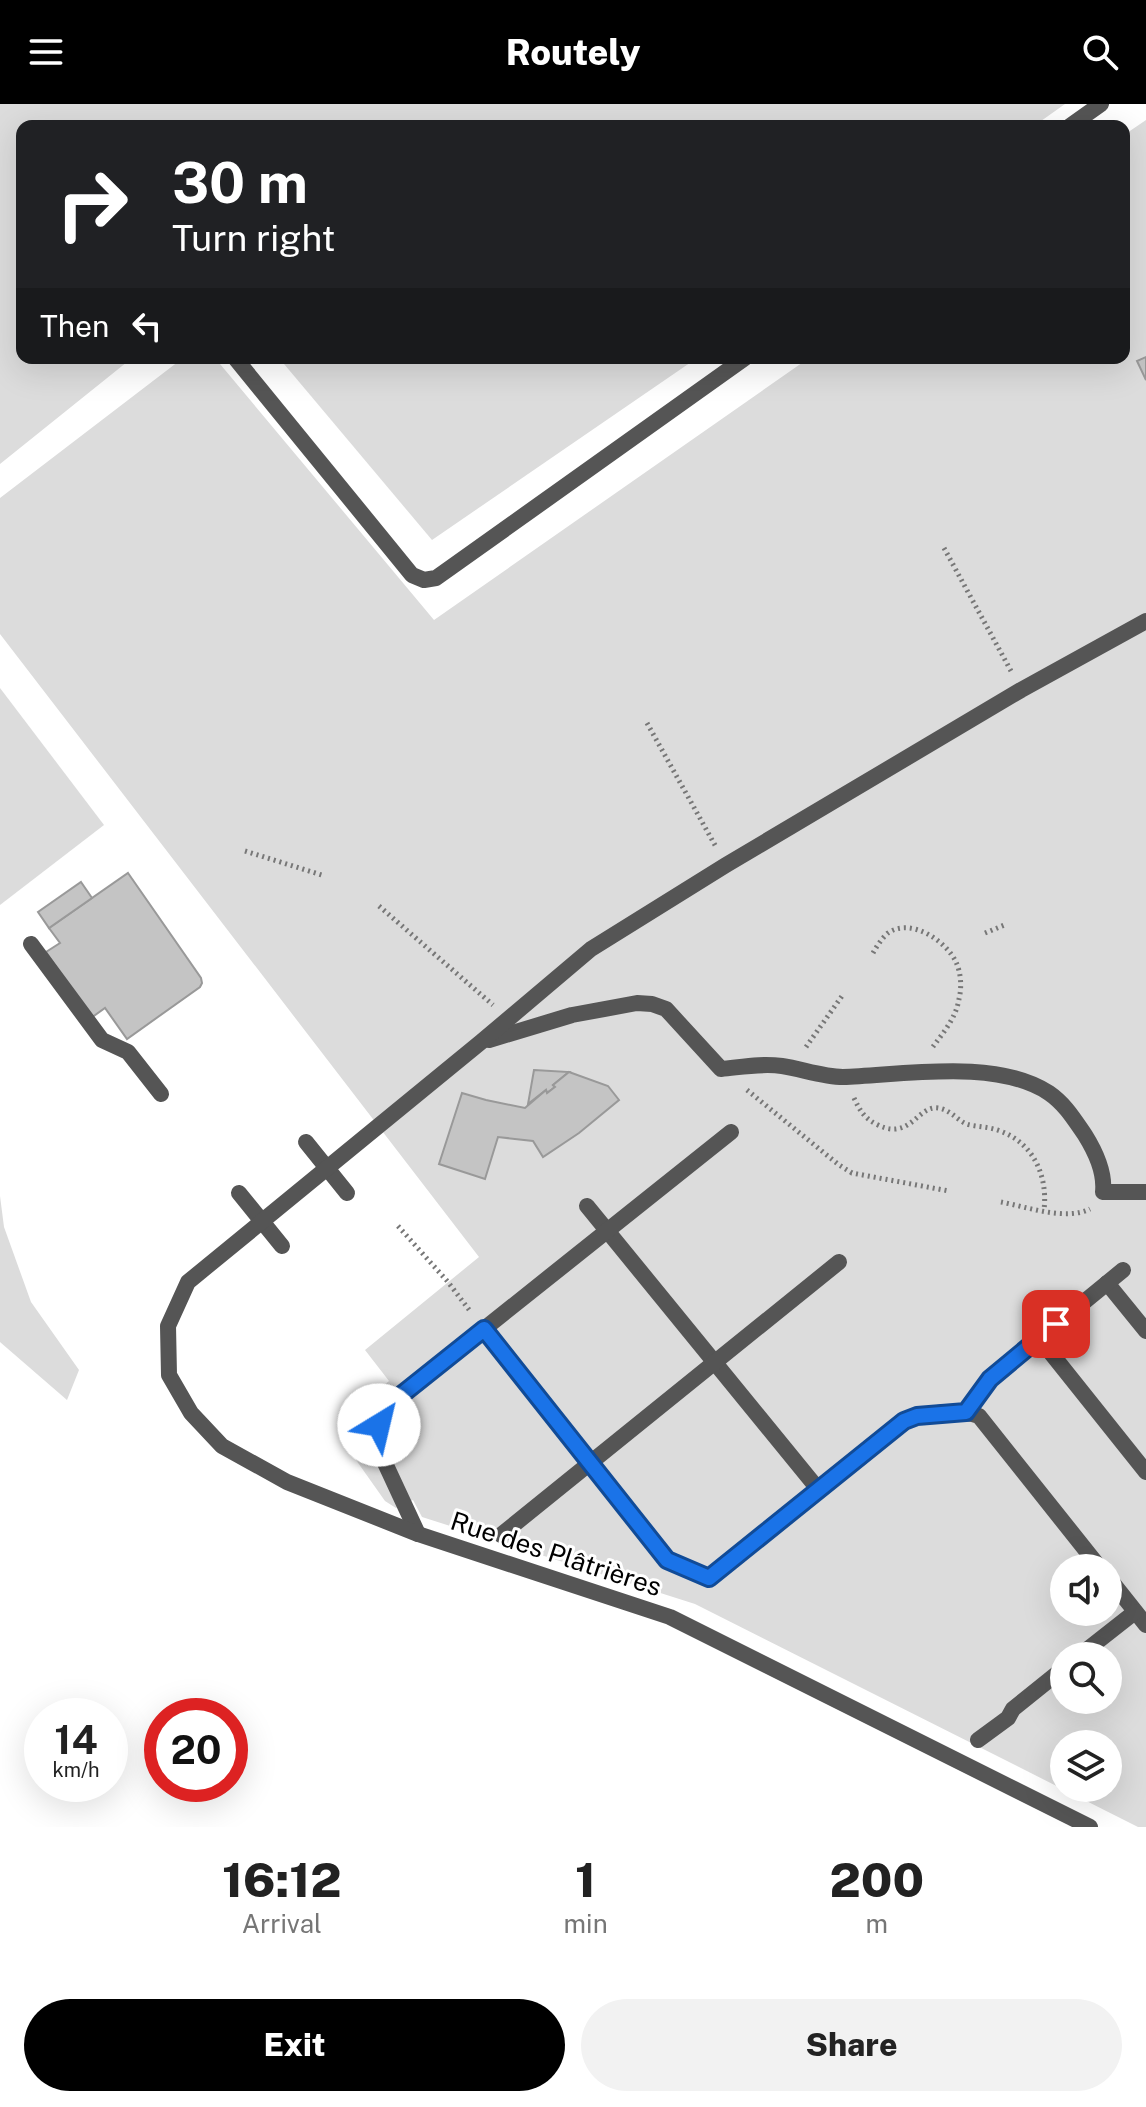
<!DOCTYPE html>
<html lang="en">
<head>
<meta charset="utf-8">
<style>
  :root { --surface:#fff; --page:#f2f2f2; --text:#222; --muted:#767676; --accent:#000 }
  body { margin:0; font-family:"Public Sans",sans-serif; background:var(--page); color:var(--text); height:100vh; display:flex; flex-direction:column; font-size:30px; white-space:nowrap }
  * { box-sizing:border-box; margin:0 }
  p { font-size:26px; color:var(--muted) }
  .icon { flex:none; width:44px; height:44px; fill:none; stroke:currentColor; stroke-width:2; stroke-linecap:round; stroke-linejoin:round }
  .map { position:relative; height:1723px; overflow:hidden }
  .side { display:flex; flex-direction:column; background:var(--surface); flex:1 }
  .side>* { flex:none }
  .top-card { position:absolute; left:16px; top:16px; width:1114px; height:244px; border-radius:16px; box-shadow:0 8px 32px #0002; background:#202124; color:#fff; overflow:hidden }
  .buttons { position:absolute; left:1050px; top:1450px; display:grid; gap:16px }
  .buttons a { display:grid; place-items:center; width:72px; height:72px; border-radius:50%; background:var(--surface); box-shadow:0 8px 32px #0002; font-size:40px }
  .speed { position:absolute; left:24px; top:1594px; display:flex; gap:16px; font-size:40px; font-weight:700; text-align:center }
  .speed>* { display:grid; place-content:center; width:104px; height:104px; border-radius:50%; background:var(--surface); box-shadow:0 8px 32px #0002; line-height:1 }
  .speed small { font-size:20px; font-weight:400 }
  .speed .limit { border:12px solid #d22; background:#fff; color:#111 }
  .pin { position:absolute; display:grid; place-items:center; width:68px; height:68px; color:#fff; margin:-34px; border-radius:16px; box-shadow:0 4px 12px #0006 }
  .me { position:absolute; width:88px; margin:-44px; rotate:36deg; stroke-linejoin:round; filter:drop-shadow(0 0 6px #0008) }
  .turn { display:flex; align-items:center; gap:28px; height:168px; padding:0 24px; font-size:36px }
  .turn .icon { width:104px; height:104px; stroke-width:2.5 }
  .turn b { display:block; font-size:56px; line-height:68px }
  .then { display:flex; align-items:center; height:76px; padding:0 24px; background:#0003; gap:16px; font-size:30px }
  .eta { display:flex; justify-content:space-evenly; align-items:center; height:136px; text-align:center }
  .eta b { font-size:48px; font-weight:800; line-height:56px }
  .primary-button { display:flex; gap:16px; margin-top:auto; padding:16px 24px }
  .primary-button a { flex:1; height:92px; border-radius:48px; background:var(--accent); color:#fff; font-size:32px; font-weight:800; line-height:92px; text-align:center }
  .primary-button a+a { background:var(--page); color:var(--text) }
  header { display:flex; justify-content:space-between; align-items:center; height:104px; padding:0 24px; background:var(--accent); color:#fff; font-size:36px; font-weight:800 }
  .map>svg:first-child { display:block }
</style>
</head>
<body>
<header><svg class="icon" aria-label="menu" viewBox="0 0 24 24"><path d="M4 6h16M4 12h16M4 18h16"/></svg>Routely<svg class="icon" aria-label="search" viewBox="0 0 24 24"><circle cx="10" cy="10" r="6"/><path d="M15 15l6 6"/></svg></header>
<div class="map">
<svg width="1146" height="1723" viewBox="0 0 1146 1723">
  <rect width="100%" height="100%" fill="#fff"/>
  <g fill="#dcdcdc" fill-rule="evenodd">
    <path d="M0 0H1065L1034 22H22V254H132L0 360Z"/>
    <path d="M1146 16V1723H1138L695 1500 422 1413 413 1396 396 1404 385 1397 356 1356 363 1299 389 1277 365 1246 479 1153 0 530V394L183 254H215L434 516 809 254H1124V31ZM1064 1464H1108V1508H1064ZM1064 1552H1108V1596H1064ZM1064 1640H1108V1684H1064Z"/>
    <path d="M279 254H697L432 436Z"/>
    <path d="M0 584 104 721 0 801Z"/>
    <path d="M0 1092 4 1123 31 1198 79 1266 67 1296 0 1238Z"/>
  </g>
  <g fill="#c4c4c4" stroke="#999" stroke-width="2">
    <path d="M1146 253V276L1137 257Z"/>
    <path d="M128 769 201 874 202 879 200 883 127 935 105 904 91 914 46 848 60 839 49 824Z"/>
    <path d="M81 778 92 794 49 824 38 808Z"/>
    <path d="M534 966 569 968 553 981 555 983 547 989 546 986 528 1000Z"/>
    <path d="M569 968 608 982 619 996 579 1029 543 1053 533 1037 498 1033 485 1075 439 1060 462 989 486 996 525 1004 546 986 547 989 555 983 553 981Z"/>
  </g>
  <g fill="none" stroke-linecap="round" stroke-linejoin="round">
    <g stroke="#777" stroke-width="5" stroke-dasharray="2 4" stroke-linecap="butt">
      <path d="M944 444 1011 567"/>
      <path d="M647 619 716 743"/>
      <path d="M245 747 325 772"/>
      <path d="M379 802 493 901"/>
      <path d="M985 829 1007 820"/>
      <path d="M873 849C877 842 882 834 888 829 911 813 946 837 956 858 961 869 962 883 959 895 956 914 943 929 932 944"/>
      <path d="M806 943 842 892"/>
      <path d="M747 986 839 1061 852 1069 949 1087"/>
      <path d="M854 994C860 1007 865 1015 878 1021 910 1037 918 1001 938 1004 952 1006 959 1019 970 1021 980 1023 990 1023 1000 1027 1034 1039 1048 1073 1044 1106"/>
      <path d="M1001 1098C1027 1103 1066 1117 1090 1105"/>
      <path d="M398 1122 448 1178 470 1207"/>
    </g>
    <g stroke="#555" stroke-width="16">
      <path d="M1070 22 1101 0"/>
      <path d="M235 254 412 471 424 476 436 474 745 254"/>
      <path d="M31 840 102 936 128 948 161 990"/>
      <path d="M489 936 572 911 637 899 652 900 666 905 721 965C742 963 761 959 782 962 802 965 823 973 843 973 903 971 996 954 1049 989 1065 1000 1074 1015 1085 1031 1095 1047 1105 1069 1103 1088H1146"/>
      <path d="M306 1038 347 1089"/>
      <path d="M239 1089 282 1142"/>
      <path d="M587 1102 818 1385"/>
      <path d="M1107 1179 1146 1227"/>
      <path d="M484 1225 667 1456 709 1474 904 1317C926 1309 957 1304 979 1312L1100 1464"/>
      <path d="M1039 1234 1146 1368"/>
      <path d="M966 1308 990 1275 1123 1166"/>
      <path d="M418 1430 378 1344 379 1321 385 1304 731 1028"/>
      <path d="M501 1431 839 1158"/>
      <path d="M1108 1473 1146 1521"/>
      <path d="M1079 1552 1135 1508"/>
      <path d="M978 1636 1008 1614 1013 1605 1064 1564"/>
      <path d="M1090 1723 670 1513 418 1430 287 1378 222 1342 191 1309 169 1271 168 1222 188 1178 481 938 591 845 726 761 1021 586 1146 517"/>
    </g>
  </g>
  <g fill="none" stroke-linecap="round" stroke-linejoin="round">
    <defs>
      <path id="route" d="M379 1321 385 1304 484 1225 667 1456 709 1474 904 1317 917 1312 966 1308 990 1275 1056 1220"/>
    </defs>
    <use href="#route" stroke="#114b97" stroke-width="20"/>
    <use href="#route" stroke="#1a73e8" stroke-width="14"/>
  </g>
  <g text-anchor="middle" stroke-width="6" stroke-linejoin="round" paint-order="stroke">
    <g font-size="26" fill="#000" stroke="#fff">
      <text transform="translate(556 1450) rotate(18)" y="9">Rue des Plâtrières</text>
    </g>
  </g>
</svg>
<div class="buttons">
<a><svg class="icon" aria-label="sound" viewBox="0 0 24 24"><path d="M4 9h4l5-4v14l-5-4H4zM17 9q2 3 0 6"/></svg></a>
<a><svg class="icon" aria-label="search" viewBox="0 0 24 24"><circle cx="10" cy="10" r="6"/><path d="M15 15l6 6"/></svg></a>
<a><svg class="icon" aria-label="layers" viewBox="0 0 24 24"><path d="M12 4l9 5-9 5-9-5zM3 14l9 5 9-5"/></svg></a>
</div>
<div class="speed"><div>14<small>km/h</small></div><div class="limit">20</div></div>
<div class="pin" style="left:1056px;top:1220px;background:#d93025"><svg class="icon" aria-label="arrive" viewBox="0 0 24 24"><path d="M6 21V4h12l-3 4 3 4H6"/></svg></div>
<svg class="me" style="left:379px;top:1321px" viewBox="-20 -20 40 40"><circle r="19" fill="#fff"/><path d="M0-13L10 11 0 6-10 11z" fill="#1a73e8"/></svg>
<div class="top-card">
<div class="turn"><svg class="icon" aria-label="right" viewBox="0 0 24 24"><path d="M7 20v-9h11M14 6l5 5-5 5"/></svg><div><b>30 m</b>Turn right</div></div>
<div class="then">Then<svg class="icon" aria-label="left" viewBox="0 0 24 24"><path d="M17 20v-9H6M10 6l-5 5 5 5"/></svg></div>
</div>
</div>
<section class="side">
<div class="eta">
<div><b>16:12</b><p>Arrival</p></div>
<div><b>1</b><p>min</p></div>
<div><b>200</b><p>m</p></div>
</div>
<div class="primary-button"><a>Exit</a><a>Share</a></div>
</section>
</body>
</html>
